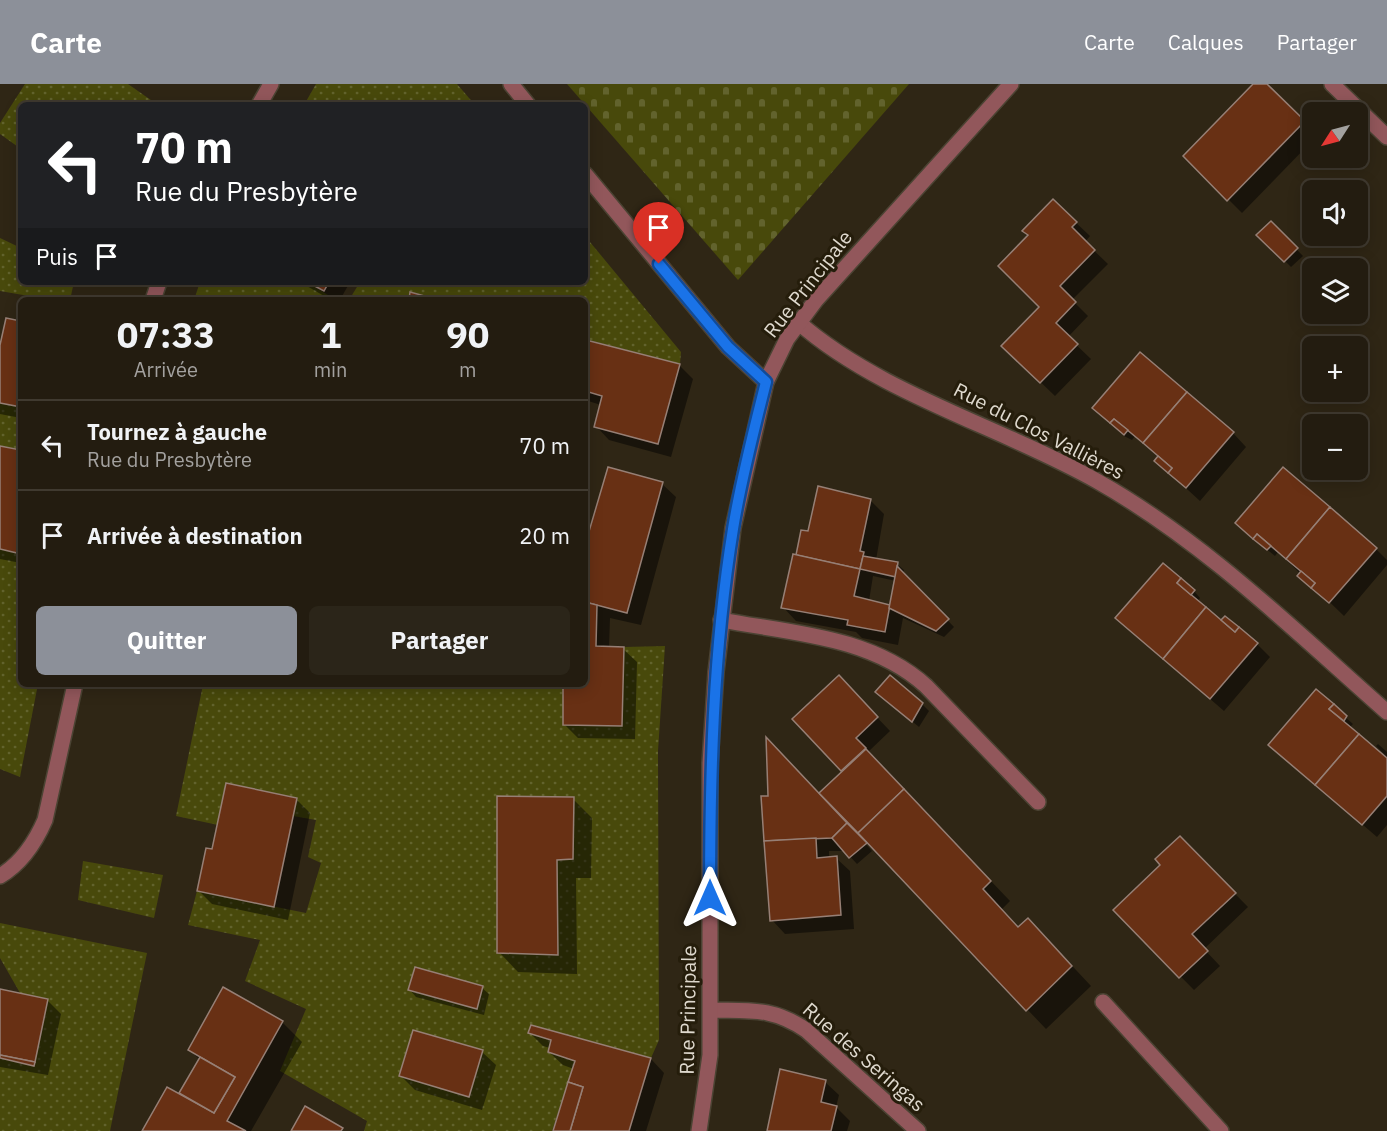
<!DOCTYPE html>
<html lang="fr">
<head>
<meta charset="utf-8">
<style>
  :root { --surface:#231c10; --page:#2b2519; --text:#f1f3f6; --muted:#a3a19f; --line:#403a30; --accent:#8c9099 }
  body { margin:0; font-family:"IBM Plex Sans",sans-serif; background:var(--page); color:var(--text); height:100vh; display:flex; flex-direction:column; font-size:22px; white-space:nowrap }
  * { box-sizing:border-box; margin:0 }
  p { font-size:20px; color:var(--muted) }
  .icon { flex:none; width:33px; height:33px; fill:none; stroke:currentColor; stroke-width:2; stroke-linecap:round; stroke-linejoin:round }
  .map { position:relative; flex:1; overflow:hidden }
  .drawer { position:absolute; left:18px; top:213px; width:570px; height:390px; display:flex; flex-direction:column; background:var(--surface); border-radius:9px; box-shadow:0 3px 15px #0003,0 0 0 2px var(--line) }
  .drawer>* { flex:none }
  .hud { position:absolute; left:18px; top:18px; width:570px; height:183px; border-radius:9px; box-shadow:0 3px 15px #0003,0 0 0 2px var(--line); background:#202124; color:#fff; overflow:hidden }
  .needle { width:39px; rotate:234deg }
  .controls { position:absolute; left:1302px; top:18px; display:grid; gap:12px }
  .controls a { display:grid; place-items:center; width:66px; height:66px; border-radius:9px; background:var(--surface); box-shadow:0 3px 15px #0003,0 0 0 2px var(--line); font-size:30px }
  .pin { position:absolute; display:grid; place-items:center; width:51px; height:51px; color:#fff; margin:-62px -26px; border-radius:50% 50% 50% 0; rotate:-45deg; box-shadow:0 0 6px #0007 }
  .pin .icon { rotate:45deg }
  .me { position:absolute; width:66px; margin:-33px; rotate:0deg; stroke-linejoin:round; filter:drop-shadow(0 0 4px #0008) }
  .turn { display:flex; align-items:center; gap:21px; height:126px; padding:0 18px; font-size:27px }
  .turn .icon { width:78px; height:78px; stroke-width:2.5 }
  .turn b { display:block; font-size:42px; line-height:51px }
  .then { display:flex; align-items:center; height:57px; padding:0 18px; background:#0003; gap:12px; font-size:22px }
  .eta { display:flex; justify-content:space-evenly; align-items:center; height:102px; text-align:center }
  .eta b { font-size:36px; font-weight:700; line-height:42px }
  .button { display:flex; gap:12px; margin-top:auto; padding:12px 18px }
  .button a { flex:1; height:69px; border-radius:9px; background:var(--accent); color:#fff; font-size:24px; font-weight:700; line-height:69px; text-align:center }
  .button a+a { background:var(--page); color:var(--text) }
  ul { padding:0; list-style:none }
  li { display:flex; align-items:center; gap:18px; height:90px; padding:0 18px; border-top:2px solid var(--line) }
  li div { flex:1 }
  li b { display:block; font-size:22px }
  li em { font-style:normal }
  header { display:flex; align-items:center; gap:36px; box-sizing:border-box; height:84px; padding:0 30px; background:var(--accent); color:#fff }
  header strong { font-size:28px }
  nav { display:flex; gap:33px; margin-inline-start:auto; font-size:21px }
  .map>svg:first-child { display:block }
</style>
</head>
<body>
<header>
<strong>Carte</strong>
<nav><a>Carte</a><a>Calques</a><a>Partager</a></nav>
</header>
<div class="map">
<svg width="1387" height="1047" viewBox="0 0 1387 1047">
  <defs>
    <pattern id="grass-dots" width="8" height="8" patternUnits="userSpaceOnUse" patternTransform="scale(1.5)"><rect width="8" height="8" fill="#48490b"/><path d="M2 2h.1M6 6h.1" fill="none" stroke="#62632d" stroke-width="1.8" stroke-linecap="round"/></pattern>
    <pattern id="cemetery-stones" width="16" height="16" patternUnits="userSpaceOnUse" patternTransform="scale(1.5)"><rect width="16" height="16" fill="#48490b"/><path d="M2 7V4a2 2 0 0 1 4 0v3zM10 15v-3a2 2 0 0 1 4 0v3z" fill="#62632d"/></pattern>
  </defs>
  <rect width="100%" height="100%" fill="#2f2615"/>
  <g fill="url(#grass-dots)" fill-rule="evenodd">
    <path d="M25 0H128L158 21H21V65L0 50V39Z"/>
    <path d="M316 0H457L475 21H304Z"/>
    <path d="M585 152 681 268 680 280 585 255V216H349L360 198H585Z"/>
    <path d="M0 154 21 164V198H74L70 216H52L0 207Z"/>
    <path d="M200 198H307L336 216H194Z"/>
    <path d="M0 319 21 323V366L0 362Z"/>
    <path d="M21 455V600H38L20 693 0 685V465L17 469Z"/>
    <path d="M665 562 658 667 659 956 651 974 531 941 528 949 551 956 548 968 575 977 552 1047H364L367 1037 280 987 306 925 245 897 260 856 188 841 197 807 306 829 321 779 308 773 316 736 293 732 296 714 226 700 218 741 176 732 203 601 201 600H563V641L622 642 624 563ZM415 883 483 902 477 925 408 906Z"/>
    <path d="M83 777 163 791 154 834 78 816Z"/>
    <path d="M0 839 147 869 110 1047H0V974L34 981 48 915 20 909 0 874Z"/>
  </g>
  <path fill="url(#cemetery-stones)" d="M567 0H909L738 196Z"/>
  <g fill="#0007" fill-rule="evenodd">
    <path d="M1256 0H1265L1304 38 1312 47V57L1242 129 1185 72Z"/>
    <path d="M1053 117 1090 152 1085 158 1108 180 1072 216 1088 232 1068 253 1091 275 1055 312 1003 262 1041 223 1029 152Z"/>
    <path d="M1271 139 1303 172 1291 183 1259 151Z"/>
    <path d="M300 198H350L340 216H331Z"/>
    <path d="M21 239V334L0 330V268Z"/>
    <path d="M585 256 679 281 693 295 671 373 609 356 596 342 601 321 585 316Z"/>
    <path d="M1094 324 1233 349 1246 363 1200 417 1176 395 1159 373 1135 352 1132 356 1124 352Z"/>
    <path d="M0 364 21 368V479L0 475Z"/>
    <path d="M662 400 676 413 641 541 610 534 609 564 623 565 637 578 635 655 578 654 564 640 565 600H585V466Z"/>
    <path d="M870 416 884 430 876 476 897 480 904 486 903 490 954 543 944 553 903 534 898 561 862 554 856 548 796 537 783 523 797 473 809 449ZM873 492 896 497 891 522 869 517Z"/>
    <path d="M1250 452 1376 465 1387 476V481L1344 532 1278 468 1275 472Z"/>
    <path d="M1194 507 1200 514 1197 518 1229 545 1257 560 1270 573 1224 627 1117 534Z"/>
    <path d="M852 607 890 647 868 668 1010 817 1001 826 1019 845 1047 855 1091 902 1046 945 862 752 860 754 872 767 857 780 845 767H829V775L836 774 850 787 854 845 785 850 772 836 820 710 844 687 794 635Z"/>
    <path d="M1316 607 1353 640 1349 644 1382 671 1384 670 1376 662 1378 660 1387 668V741L1377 753 1270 661Z"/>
    <path d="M884 614 922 620 929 627 919 643Z"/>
    <path d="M296 715 310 729 288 836 212 820 198 806 214 767Z"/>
    <path d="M573 715 592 734 591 794H576L577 890 518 888 499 868Z"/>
    <path d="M1180 754 1248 823 1204 865 1220 882 1194 906 1115 826 1162 781Z"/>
    <path d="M482 904 489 910 484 931 416 913 410 906Z"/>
    <path d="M224 905 282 938 302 958 251 1047H144L185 1014 181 1009 200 976 190 966Z"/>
    <path d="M0 906 47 916 61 930 48 991 0 983Z"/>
    <path d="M532 942 651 975 664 989 646 1047H554L574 985 563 981 549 968 550 964 543 962 530 949Z"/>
    <path d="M482 968 496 981 482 1026 415 1006 401 992Z"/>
    <path d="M825 998 839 1011 836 1023 850 1037 847 1047H768Z"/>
  </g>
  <g fill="#683014" stroke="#967f75" stroke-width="1.5">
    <path d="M1253 0H1267L1305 37 1227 117 1183 72Z"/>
    <path d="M1053 115 1077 138 1072 143 1095 166 1060 202 1076 218 1056 239 1078 260 1040 299 1001 262 1039 223 998 182 1028 151 1022 147Z"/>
    <path d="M1271 137 1298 164 1284 178 1256 151Z"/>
    <path d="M307 198H329L324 207Z"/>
    <path d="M410 208 432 214V216H409Z"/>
    <path d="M6 234 21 237V323L0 319V261Z"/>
    <path d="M586 256 680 280 658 360 594 343 602 312 585 307Z"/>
    <path d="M1140 268 1187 308 1143 359 1114 335 1110 339 1092 324Z"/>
    <path d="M1187 308 1234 348 1186 404 1168 389 1172 384 1143 359Z"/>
    <path d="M1114 335 1128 346 1124 351 1110 339Z"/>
    <path d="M0 362 21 366V450L17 469 0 465Z"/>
    <path d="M1158 372 1172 384 1168 389 1154 377Z"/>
    <path d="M608 383 663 398 627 529 585 518V461Z"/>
    <path d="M1283 383 1330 423 1286 475 1257 450 1253 455 1235 439Z"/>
    <path d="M818 402 871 415 860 467 864 468 860 485 796 471 801 446 808 447Z"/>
    <path d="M1330 423 1377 464 1329 519 1311 504 1315 499 1286 475Z"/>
    <path d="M1257 450 1271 462 1267 466 1253 455Z"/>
    <path d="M793 470 860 485 854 512 890 521 885 548 847 541 848 536 781 524Z"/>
    <path d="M863 472 898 478 896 493 860 485Z"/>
    <path d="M1163 479 1181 494 1177 499 1206 523 1163 575 1115 534Z"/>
    <path d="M897 482 949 535 936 547 889 524Z"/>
    <path d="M1301 487 1315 499 1311 504 1297 492Z"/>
    <path d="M1181 494 1195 506 1191 511 1177 499Z"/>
    <path d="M585 518 597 521 596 562 624 563 622 642 563 641V600H585Z"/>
    <path d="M1206 523 1235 548 1239 543 1258 559 1210 615 1163 575Z"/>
    <path d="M1225 532 1239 543 1235 548 1221 536Z"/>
    <path d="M839 591 878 633 856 654 866 664 841 687 792 635Z"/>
    <path d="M890 591 923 619 912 638 875 608Z"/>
    <path d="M1316 605 1334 620 1329 625 1359 650 1315 701 1268 661Z"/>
    <path d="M1334 620 1347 632 1344 637 1329 625Z"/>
    <path d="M1359 650 1387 674V712L1362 741 1315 701Z"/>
    <path d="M766 653 847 739 832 754 764 757 761 712H768Z"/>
    <path d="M866 665 904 705 858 749 819 709Z"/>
    <path d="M226 699 297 714 274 823 197 807 206 764 212 765Z"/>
    <path d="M904 705 991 797 983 805 1018 843 1028 834 1072 882 1026 927 858 749Z"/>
    <path d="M497 712 574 713 573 775 557 776 558 871 497 869Z"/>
    <path d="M847 739 867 759 849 774 832 754Z"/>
    <path d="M1180 752 1236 809 1192 850 1208 867 1179 894 1113 826 1160 781 1155 775Z"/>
    <path d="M816 754 817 774 837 772 841 831 770 837 764 757Z"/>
    <path d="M415 883 483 902 477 925 408 906Z"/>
    <path d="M223 903 283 937 227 1037 246 1047H142L167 1003 214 1029 235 993 188 966Z"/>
    <path d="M0 905 48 915 35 978 0 971Z"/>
    <path d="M531 941 651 974 629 1047H570L583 1003 568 998 575 977 548 968 551 956 528 949Z"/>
    <path d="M413 946 483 966 469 1013 399 992Z"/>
    <path d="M0 971 35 978 34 982 0 974Z"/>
    <path d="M200 973 235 993 214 1029 179 1009Z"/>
    <path d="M780 985 826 996 821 1018 837 1022 831 1047H767Z"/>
    <path d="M568 998 583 1003 570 1047H553Z"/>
    <path d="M305 1022 343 1044 341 1047H291Z"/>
  </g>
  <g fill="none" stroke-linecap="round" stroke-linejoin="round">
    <defs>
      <g id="minor">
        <path d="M511 0 528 21"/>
        <path d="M1332 0 1387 53"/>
        <path d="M259 21 271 0"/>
        <path d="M585 90 728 263 766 298"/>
        <path d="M153 216 159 198"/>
        <path d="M798 238C880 310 1002 343 1097 397 1205 458 1295 547 1387 628"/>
        <path d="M721 536C790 549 871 552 926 602L1038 718"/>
        <path d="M0 792C22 779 35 759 45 736L75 600"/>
        <path d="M1103 918 1221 1047"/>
        <path d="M711 926C750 927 772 923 806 946L918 1047"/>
        <path d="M699 1047 710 971V679L716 588 733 444 766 298 787 255 816 216 1011 0"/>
      </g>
    </defs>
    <use href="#minor" stroke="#4b4333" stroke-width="18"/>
    <use href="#minor" stroke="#92575b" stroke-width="15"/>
  </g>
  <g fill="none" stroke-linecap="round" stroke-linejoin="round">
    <defs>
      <path id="route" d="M659 180 728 263 766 298C754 346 741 395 733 445 713 568 710 690 710 814"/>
    </defs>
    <use href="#route" stroke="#114b97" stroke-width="15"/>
    <use href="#route" stroke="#1a73e8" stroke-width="10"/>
  </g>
  <g text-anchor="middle" stroke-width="6" stroke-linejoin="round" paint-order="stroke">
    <g font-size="20" fill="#dfd9ce" stroke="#251d0b">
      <text transform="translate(808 200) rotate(-52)" y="7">Rue Principale</text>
      <text transform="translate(1039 347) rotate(27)" y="7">Rue du Clos Vallières</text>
      <text transform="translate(688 926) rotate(-89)" y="7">Rue Principale</text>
      <text transform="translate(864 973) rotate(41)" y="7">Rue des Seringas</text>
    </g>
  </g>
</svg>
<div class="controls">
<a><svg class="needle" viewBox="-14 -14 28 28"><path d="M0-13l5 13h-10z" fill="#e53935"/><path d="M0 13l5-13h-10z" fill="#a3a19f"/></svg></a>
<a><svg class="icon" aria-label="sound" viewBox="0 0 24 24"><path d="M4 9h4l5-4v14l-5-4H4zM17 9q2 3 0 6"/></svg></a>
<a><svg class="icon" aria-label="layers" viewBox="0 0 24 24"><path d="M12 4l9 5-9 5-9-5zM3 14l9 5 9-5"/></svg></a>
<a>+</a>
<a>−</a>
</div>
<div class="pin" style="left:659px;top:180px;background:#d93025"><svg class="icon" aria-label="arrive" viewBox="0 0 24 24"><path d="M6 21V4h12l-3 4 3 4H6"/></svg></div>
<svg class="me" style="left:710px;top:814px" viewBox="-20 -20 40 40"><path d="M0-17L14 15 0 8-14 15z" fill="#1a73e8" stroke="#fff" stroke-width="4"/></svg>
<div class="hud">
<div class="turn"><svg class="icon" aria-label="left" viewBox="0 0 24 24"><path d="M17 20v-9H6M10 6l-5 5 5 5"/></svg><div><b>70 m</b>Rue du Presbytère</div></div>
<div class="then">Puis<svg class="icon" aria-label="arrive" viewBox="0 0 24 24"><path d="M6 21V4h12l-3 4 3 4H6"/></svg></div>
</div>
<section class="drawer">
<div class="eta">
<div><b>07:33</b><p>Arrivée</p></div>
<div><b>1</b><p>min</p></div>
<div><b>90</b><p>m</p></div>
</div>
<ul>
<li><svg class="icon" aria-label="left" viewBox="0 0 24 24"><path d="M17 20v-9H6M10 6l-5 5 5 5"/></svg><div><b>Tournez à gauche</b><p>Rue du Presbytère</p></div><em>70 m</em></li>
<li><svg class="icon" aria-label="arrive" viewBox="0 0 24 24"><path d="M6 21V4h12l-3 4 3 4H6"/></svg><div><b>Arrivée à destination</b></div><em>20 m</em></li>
</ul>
<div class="button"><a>Quitter</a><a>Partager</a></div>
</section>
</div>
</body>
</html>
